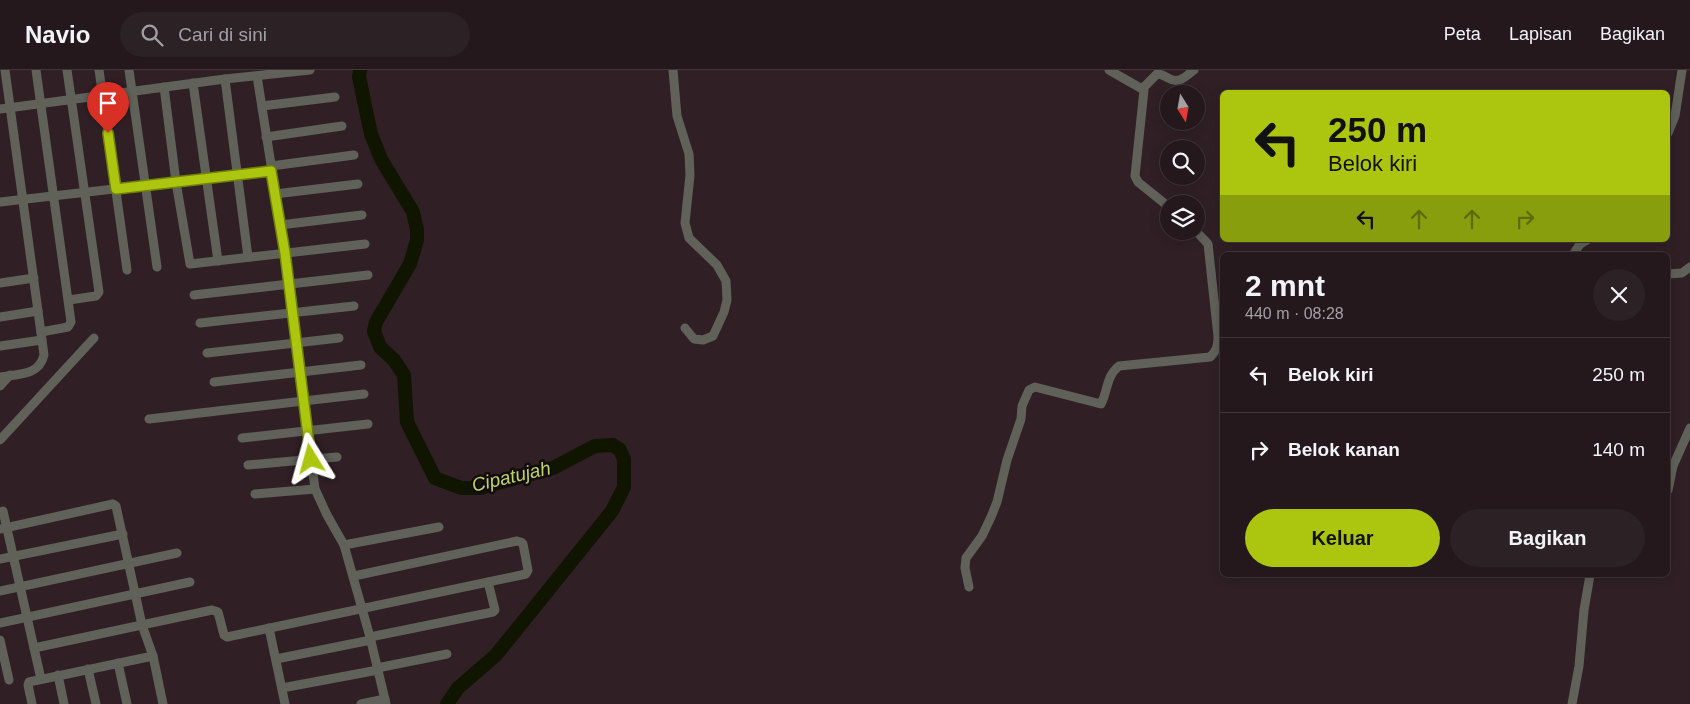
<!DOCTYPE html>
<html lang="id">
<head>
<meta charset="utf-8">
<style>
  :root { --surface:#24181c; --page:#2c2125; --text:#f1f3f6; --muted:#a3a0a3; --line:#41373b; --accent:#acc610 }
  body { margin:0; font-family:Arial,sans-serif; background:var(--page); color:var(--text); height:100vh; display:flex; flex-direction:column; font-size:19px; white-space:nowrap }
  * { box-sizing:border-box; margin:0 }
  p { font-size:16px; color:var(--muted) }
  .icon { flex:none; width:28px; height:28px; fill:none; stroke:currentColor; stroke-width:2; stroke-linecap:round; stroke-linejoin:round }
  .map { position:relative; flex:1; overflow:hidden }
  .side { position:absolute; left:1220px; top:182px; width:450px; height:325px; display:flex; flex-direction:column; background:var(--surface); border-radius:8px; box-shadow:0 2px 12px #0003,0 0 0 1px var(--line) }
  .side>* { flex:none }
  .hud { position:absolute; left:1220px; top:20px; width:450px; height:152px; border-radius:8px; box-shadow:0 2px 12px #0003,0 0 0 1px var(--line); background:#acc610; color:#111; overflow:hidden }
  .needle { width:32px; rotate:169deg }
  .tools { position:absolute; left:1160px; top:15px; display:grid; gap:10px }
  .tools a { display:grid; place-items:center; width:45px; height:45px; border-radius:50%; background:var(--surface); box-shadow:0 2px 12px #0003,0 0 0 1px var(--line); font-size:25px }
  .pin { position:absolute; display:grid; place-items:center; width:42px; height:42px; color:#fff; margin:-51px -21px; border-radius:50% 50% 50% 0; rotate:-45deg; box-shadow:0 0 5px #0007 }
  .pin .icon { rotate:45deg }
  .me { position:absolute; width:55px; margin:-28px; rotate:352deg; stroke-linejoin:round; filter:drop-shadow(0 0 4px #0008) }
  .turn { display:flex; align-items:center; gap:18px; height:105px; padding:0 25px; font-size:22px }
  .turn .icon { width:65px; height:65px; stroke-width:2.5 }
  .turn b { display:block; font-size:35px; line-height:42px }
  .lanes { display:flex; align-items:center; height:48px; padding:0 25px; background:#0003; justify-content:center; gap:25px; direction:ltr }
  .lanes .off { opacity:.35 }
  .round { display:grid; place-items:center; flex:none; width:52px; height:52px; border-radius:26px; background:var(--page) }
  .overview { display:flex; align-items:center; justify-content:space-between; height:85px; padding:0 25px }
  h1 { font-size:30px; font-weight:700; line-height:38px }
  .button { display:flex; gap:10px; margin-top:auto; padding:10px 25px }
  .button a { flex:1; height:58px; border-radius:30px; background:var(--accent); color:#111; font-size:20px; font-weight:700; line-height:58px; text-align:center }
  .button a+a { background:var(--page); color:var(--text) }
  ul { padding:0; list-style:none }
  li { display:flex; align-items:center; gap:15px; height:75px; padding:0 25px; border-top:1px solid var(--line) }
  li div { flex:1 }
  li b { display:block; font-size:19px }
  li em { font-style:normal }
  header { display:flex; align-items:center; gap:30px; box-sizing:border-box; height:70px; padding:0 25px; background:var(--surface); border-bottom:1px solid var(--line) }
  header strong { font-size:24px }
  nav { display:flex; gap:28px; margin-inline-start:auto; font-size:18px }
  .search { width:350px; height:45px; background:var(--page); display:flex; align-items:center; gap:12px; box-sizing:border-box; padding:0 18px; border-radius:28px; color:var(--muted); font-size:19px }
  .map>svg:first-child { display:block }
</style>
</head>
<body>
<header>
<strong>Navio</strong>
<div class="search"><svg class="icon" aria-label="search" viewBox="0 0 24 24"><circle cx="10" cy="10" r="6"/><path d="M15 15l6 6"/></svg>Cari di sini</div>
<nav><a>Peta</a><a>Lapisan</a><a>Bagikan</a></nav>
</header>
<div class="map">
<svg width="1690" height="634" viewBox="0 0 1690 634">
  <rect width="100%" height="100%" fill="#302026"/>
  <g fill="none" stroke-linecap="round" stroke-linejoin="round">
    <path stroke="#101500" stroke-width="14" d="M360 0 359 7 371 64 381 89 413 142 417 160V170L410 194 376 252 374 261 380 277 394 290 404 305 407 352 435 408 461 418H480L553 398 595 376 613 375 620 380 624 389V417L612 441 496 585 458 618 447 634"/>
    <g stroke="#60625a" stroke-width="9">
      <path d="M36 0 71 252 68 257 41 262"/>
      <path d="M67 0 99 222 96 226 69 230"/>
      <path d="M99 0 127 200"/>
      <path d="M129 0 157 197"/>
      <path d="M673 0 677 46 689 84 690 105 685 153 689 168 717 195 726 211 727 230 724 242 713 266 703 270 694 269 685 258"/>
      <path d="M1109 0 1144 20 1135 106 1138 112 1169 137"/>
      <path d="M257 6 285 183 315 419 327 445 344 475 370 567 386 634"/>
      <path d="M225 9 248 187"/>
      <path d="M193 13 218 191"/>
      <path d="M164 17 176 112 190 194 365 174"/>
      <path d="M1143 18 1157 4C1162 4 1164 6 1168 8 1179 15 1186 6 1194 0"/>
      <path d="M262 36 335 27"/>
      <path d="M0 39 225 9 310 0"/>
      <path d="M1668 63 1675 46 1682 0"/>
      <path d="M266 67 342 56"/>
      <path d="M271 96 354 85"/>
      <path d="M275 124 358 114"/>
      <path d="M0 132 271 101"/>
      <path d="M280 155 362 145"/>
      <path d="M1573 185 1580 174 1587 170"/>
      <path d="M1668 204 1682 203 1690 197"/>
      <path d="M0 213 34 208"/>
      <path d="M194 225 368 205"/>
      <path d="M0 247 38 241"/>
      <path d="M200 253 354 236"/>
      <path d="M0 276 42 270"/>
      <path d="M207 283 339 268"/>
      <path d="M0 307C18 304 39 306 44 285L5 0"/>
      <path d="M214 312 361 295"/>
      <path d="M0 316 10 305"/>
      <path d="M149 349 364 324"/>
      <path d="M242 368 368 354"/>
      <path d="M0 370 94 268"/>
      <path d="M248 395 337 387"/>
      <path d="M1668 420 1673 396 1690 358"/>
      <path d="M255 424 315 419"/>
      <path d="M3 441 41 609"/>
      <path d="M0 459 113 434 116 436 142 555 153 586 163 634"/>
      <path d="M344 475 439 457"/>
      <path d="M0 489 123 464"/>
      <path d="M969 517 965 498 966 488 982 466 991 447 997 432 1007 390 1021 349 1022 336 1029 320 1035 317 1101 334C1108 321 1106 306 1119 296L1210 287C1217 281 1218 275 1218 266L1208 174 1196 161"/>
      <path d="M0 521 177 483"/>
      <path d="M0 553 190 512"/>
      <path d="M269 558 285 634"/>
      <path d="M370 567 493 542 495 540 488 512"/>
      <path d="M0 570 9 610"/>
      <path d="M34 578 212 540 218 542 224 565 227 567 526 504 528 500 523 474 521 472 517 471 354 506"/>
      <path d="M276 589 371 570"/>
      <path d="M118 593 127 634"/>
      <path d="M377 598 447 584"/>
      <path d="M88 599 96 634"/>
      <path d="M58 605 64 634"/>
      <path d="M282 618 378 600"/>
      <path d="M32 634 28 615 29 612 153 586"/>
      <path d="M361 634 385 629"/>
      <path d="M1572 634 1579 596 1584 540 1590 505"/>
    </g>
  </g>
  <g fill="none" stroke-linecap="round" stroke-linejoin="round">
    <defs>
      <path id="route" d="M108 63 116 119 271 101 285 183 311 389"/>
    </defs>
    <use href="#route" stroke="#70810a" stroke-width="12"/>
    <use href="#route" stroke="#acc610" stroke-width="9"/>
  </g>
  <g text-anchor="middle" stroke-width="5" stroke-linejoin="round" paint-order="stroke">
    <g font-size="19" font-style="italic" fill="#bfd467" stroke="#130c0f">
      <text transform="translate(511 406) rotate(-13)" y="7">Cipatujah</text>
    </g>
  </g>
</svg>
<div class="tools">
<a><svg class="needle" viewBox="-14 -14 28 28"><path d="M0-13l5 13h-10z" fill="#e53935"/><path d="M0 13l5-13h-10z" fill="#a3a0a3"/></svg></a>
<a><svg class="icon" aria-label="search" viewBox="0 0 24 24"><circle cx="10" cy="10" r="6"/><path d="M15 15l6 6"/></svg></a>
<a><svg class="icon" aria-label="layers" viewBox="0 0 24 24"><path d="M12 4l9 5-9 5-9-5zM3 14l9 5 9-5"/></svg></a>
</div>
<div class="pin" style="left:108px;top:63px;background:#d93025"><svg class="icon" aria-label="arrive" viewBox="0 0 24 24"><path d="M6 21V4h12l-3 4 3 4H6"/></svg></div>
<svg class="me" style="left:311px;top:389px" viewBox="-20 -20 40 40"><path d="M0-17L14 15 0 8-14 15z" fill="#acc610" stroke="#fff" stroke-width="4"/></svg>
<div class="hud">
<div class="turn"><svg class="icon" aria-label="left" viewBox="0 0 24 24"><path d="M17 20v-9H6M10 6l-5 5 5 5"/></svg><div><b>250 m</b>Belok kiri</div></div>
<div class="lanes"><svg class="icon" aria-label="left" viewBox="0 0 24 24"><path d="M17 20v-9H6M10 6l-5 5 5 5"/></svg><svg class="icon off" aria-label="ahead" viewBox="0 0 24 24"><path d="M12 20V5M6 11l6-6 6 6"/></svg><svg class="icon off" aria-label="ahead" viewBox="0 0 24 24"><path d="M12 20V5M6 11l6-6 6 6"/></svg><svg class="icon off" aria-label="right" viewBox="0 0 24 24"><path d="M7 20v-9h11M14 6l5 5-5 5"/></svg></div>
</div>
<section class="side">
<div class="overview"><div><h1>2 mnt</h1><p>440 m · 08:28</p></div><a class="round"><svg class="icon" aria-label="close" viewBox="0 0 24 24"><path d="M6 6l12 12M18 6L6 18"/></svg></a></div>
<ul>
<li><svg class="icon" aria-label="left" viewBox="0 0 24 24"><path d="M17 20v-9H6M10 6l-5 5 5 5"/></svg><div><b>Belok kiri</b></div><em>250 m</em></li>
<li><svg class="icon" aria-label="right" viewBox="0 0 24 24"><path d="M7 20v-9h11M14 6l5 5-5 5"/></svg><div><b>Belok kanan</b></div><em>140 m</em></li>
</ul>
<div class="button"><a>Keluar</a><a>Bagikan</a></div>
</section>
</div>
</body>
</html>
